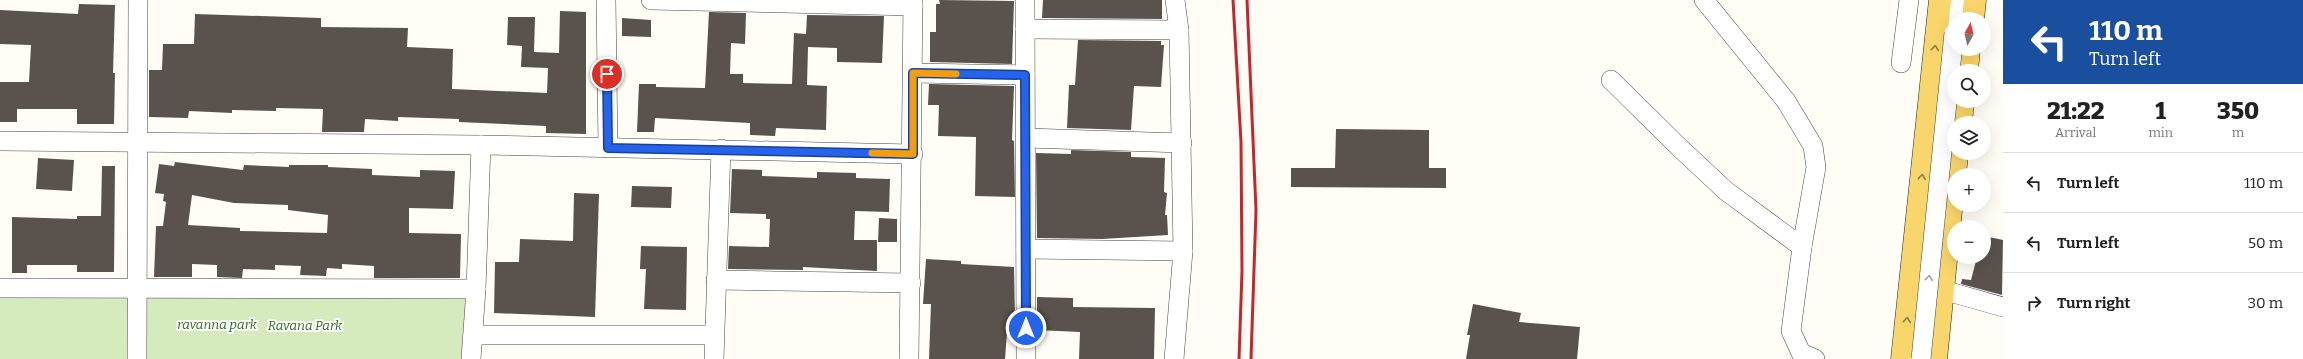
<!DOCTYPE html>
<html lang="en">
<head>
<meta charset="utf-8">
<style>
  :root { --surface:#fff; --page:#f2f2f2; --text:#222; --muted:#767676; --line:#e0e0e0 }
  body { margin:0; font-family:Bitter,serif; background:var(--page); color:var(--text); height:100vh; display:flex; flex-direction:column; font-size:15px; white-space:nowrap }
  * { box-sizing:border-box; margin:0 }
  p { font-size:13px; color:var(--muted) }
  .icon { flex:none; width:22px; height:22px; fill:none; stroke:currentColor; stroke-width:2; stroke-linecap:round; stroke-linejoin:round }
  .map { position:relative; flex:1; overflow:hidden }
  .drawer { display:flex; flex-direction:column; background:var(--surface); width:300px }
  .drawer>* { flex:none }
  .banner { background:#1a4fa0; color:#fff; overflow:hidden }
  .needle { width:26px; rotate:8deg }
  .controls { position:absolute; left:1947px; top:12px; display:grid; gap:8px }
  .controls a { display:grid; place-items:center; width:44px; height:44px; border-radius:50%; background:var(--surface); box-shadow:0 4px 16px #0002; font-size:20px }
  .pin { position:absolute; display:grid; place-items:center; width:34px; height:34px; color:#fff; margin:-17px; border:2px solid #fff; border-radius:50%; box-shadow:0 1px 4px #0007 }
  .me { position:absolute; width:44px; margin:-22px; rotate:0deg; stroke-linejoin:round; filter:drop-shadow(0 0 3px #0008) }
  .turn { display:flex; align-items:center; gap:14px; height:84px; padding:0 20px; font-size:18px }
  .turn .icon { width:52px; height:52px; stroke-width:2.5 }
  .turn b { display:block; font-size:28px; line-height:34px }
  .eta { display:flex; justify-content:space-evenly; align-items:center; height:68px; text-align:center }
  .eta b { font-size:24px; font-weight:800; line-height:28px }
  ul { padding:0; list-style:none }
  li { display:flex; align-items:center; gap:12px; height:60px; padding:0 20px; border-top:1px solid var(--line) }
  li div { flex:1 }
  li b { display:block; font-size:15px }
  li em { font-style:normal }
  main { display:flex; flex:1; min-height:0 }
  .map>svg:first-child { display:block }
</style>
</head>
<body>
<main>
<div class="map">
<svg width="2003" height="359" viewBox="0 0 2003 359">
  <rect width="100%" height="100%" fill="#fffdf5"/>
  <path fill="#d5ebbd" d="M0 288 476 289 471 359H0Z"/>
  <g fill="#5a524d" fill-rule="evenodd">
    <path d="M939 0 1014 1 1012 64 930 62V32H936V4H940Z"/>
    <path d="M1043 0H1162V19L1042 18Z"/>
    <path d="M79 4 115 5 113 73H115L114 124H77V109H17V122H0V82H29L31 45 0 44V10L78 14Z"/>
    <path d="M560 11 586 12V134L546 133V126L459 122V119L398 117V121L365 119 364 132H322L323 109 276 108V111L232 110V113L189 111 188 118 149 117V70H162L163 44H194L195 14 321 18V27L408 28 407 47 453 49 452 89 547 93 548 68 521 67 522 46 507 45 508 17H535L534 52 559 53Z"/>
    <path d="M709 12 746 13 745 44 731 43 730 74H743V83L792 84 794 33 806 34 807 15 884 16 882 63 837 62V48L808 47 807 85 827 86 826 130 776 128 775 136 750 135V123L655 118 654 132H637L639 84H656V87L705 88Z"/>
    <path d="M622 18 651 20V37L622 36Z"/>
    <path d="M1078 40 1161 41V45H1164L1161 87 1134 86 1131 130 1067 128 1069 85H1075Z"/>
    <path d="M929 84 1014 86 1012 140 1014 141 1015 197 975 196 976 137 938 136 939 105H928Z"/>
    <path d="M1336 129 1429 130V168H1446V188L1291 187V168H1335Z"/>
    <path d="M1071 150 1131 152V157L1165 158 1164 192 1167 193 1165 215H1167L1168 235 1102 239 1037 238 1036 153 1071 154Z"/>
    <path d="M38 158 74 160 72 191 36 189Z"/>
    <path d="M175 162 243 170 244 165 289 167V165H328V167L372 169V175L420 177V170L455 171 453 209 409 208V233L461 234 460 278H374V266L342 264V269L327 268 326 276 300 275 301 266 275 265V270L243 269 242 278 217 277V265L192 264V277H154L156 226H163L166 202 163 201 164 194 155 193 159 164 174 166ZM192 195 234 203 288 205V210L328 215 327 233 240 231V228L188 225Z"/>
    <path d="M102 166H115L114 272H77V265H27V273H12V217L77 219V216H101Z"/>
    <path d="M732 169 762 170V176L817 178V172L856 173V178L890 179 889 212 855 211 854 240H877V271L803 267V270L728 269 729 246 769 247 770 219H766V214L730 213Z"/>
    <path d="M632 186 672 187 671 208 631 207Z"/>
    <path d="M574 193 599 194 595 317 494 313 495 262H519L520 239 573 241Z"/>
    <path d="M879 218 897 219V242H878Z"/>
    <path d="M1984 236 2003 240 2002 295 1961 284 1962 279 1971 280 1977 257H1984Z"/>
    <path d="M641 246 687 247 686 310 644 309 646 269H640Z"/>
    <path d="M926 259 961 261V264L1014 267 1015 320 1008 319 1005 359H929L931 304H923Z"/>
    <path d="M1037 297 1073 298V307L1155 308 1154 359H1079L1080 332 1037 330Z"/>
    <path d="M1473 304 1521 313 1519 322 1580 327 1577 359H1466L1470 335H1467Z"/>
  </g>
  <g fill="none" stroke-linecap="round" stroke-linejoin="round">
    <defs>
      <g id="minor">
        <path d="M606 0 608 148"/>
        <path d="M651 0 913 6"/>
        <path d="M1025 0 1026 359"/>
        <path d="M1704 0 1786 101 1813 146 1816 167 1802 247 1791 331 1801 353 1815 359"/>
        <path d="M1955 19 1957 0"/>
        <path d="M1025 29 1179 30"/>
        <path d="M1901 63 1909 0"/>
        <path d="M913 73 1025 75"/>
        <path d="M1611 80 1681 149 1726 191 1802 247"/>
        <path d="M1027 138 1182 143"/>
        <path d="M0 141 481 145 913 154"/>
        <path d="M1026 249 1183 251"/>
        <path d="M716 280 911 283"/>
        <path d="M0 288 476 289"/>
        <path d="M1943 290 2003 307"/>
        <path d="M473 335H714"/>
        <path d="M137 359 138 0"/>
        <path d="M471 359 476 289 481 145"/>
        <path d="M714 359 721 149"/>
        <path d="M909 359 913 0"/>
        <path d="M1174 359 1183 251 1179 30 1175 0"/>
      </g>
      <g id="major">
        <path d="M1973 19 1975 0"/>
        <path d="M1967 71 1969 49"/>
        <path d="M1961 123 1963 101"/>
        <path d="M1955 175 1957 153"/>
        <path d="M1902 359 1940 0"/>
        <path d="M1936 359 1954 181"/>
      </g>
    </defs>
    <use href="#minor" stroke="#444" stroke-width="20"/>
    <use href="#major" stroke="#222" stroke-width="23"/>
    <use href="#minor" stroke="#fff" stroke-width="19"/>
    <use href="#major" stroke="#f9d66b" stroke-width="22"/>
    <g stroke="#c4262e" stroke-width="3">
      <path d="M1233 0 1241 142 1242 271 1239 359"/>
      <path d="M1247 0 1256 210 1251 359"/>
    </g>
    <defs>
      <path id="minor-bridge" d="M1921 359 1954 33"/>
    </defs>
    <use href="#minor-bridge" stroke="#444" stroke-width="20" stroke-linecap="butt"/>
    <use href="#minor-bridge" stroke="#fff" stroke-width="19"/>
  </g>
  <defs><path id="oneway-chevron" d="M-2-3.5L2.5 0L-2 3.5" fill="none" stroke-width="1.6" stroke-linecap="round" stroke-linejoin="round"/></defs>
  <g stroke="#917d42">
    <use href="#oneway-chevron" transform="translate(1935 48) rotate(-84)"/>
    <use href="#oneway-chevron" transform="translate(1922 177) rotate(-84)"/>
    <use href="#oneway-chevron" transform="translate(1907 320) rotate(-84)"/>
  </g>
  <use stroke="#a0a0a0" href="#oneway-chevron" transform="translate(1929 278) rotate(-84)"/>
  <g fill="none" stroke-linecap="round" stroke-linejoin="round">
    <defs>
      <path id="route" d="M607 74 608 148 913 154V73L1025 75 1026 328"/>
    </defs>
    <use href="#route" stroke="#184099" stroke-width="10"/>
    <use href="#route" stroke="#2563eb" stroke-width="7"/>
    <path stroke="#f59e0b" stroke-width="7" d="M872 153 913 154V73L956 74"/>
  </g>
  <g text-anchor="middle" stroke-width="4" stroke-linejoin="round" paint-order="stroke">
    <g font-size="13" font-style="italic" fill="#2f6b1f" stroke="#fff">
      <text x="217" y="329">ravanna park</text>
      <text x="305" y="330">Ravana Park</text>
    </g>
  </g>
</svg>
<div class="controls">
<a><svg class="needle" viewBox="-14 -14 28 28"><path d="M0-13l5 13h-10z" fill="#e53935"/><path d="M0 13l5-13h-10z" fill="#767676"/></svg></a>
<a><svg class="icon" aria-label="search" viewBox="0 0 24 24"><circle cx="10" cy="10" r="6"/><path d="M15 15l6 6"/></svg></a>
<a><svg class="icon" aria-label="layers" viewBox="0 0 24 24"><path d="M12 4l9 5-9 5-9-5zM3 14l9 5 9-5"/></svg></a>
<a>+</a>
<a>−</a>
</div>
<div class="pin" style="left:607px;top:74px;background:#d93025"><svg class="icon" aria-label="arrive" viewBox="0 0 24 24"><path d="M6 21V4h12l-3 4 3 4H6"/></svg></div>
<svg class="me" style="left:1026px;top:328px" viewBox="-20 -20 40 40"><circle r="17" fill="#2563eb" stroke="#fff" stroke-width="3"/><path d="M0-11L8 9 0 5-8 9z" fill="#fff"/></svg>
</div>
<section class="drawer">
<div class="banner">
<div class="turn"><svg class="icon" aria-label="left" viewBox="0 0 24 24"><path d="M17 20v-9H6M10 6l-5 5 5 5"/></svg><div><b>110 m</b>Turn left</div></div>
</div>
<div class="eta">
<div><b>21:22</b><p>Arrival</p></div>
<div><b>1</b><p>min</p></div>
<div><b>350</b><p>m</p></div>
</div>
<ul>
<li><svg class="icon" aria-label="left" viewBox="0 0 24 24"><path d="M17 20v-9H6M10 6l-5 5 5 5"/></svg><div><b>Turn left</b></div><em>110 m</em></li>
<li><svg class="icon" aria-label="left" viewBox="0 0 24 24"><path d="M17 20v-9H6M10 6l-5 5 5 5"/></svg><div><b>Turn left</b></div><em>50 m</em></li>
<li><svg class="icon" aria-label="right" viewBox="0 0 24 24"><path d="M7 20v-9h11M14 6l5 5-5 5"/></svg><div><b>Turn right</b></div><em>30 m</em></li>
</ul>
</section>
</main>
</body>
</html>
